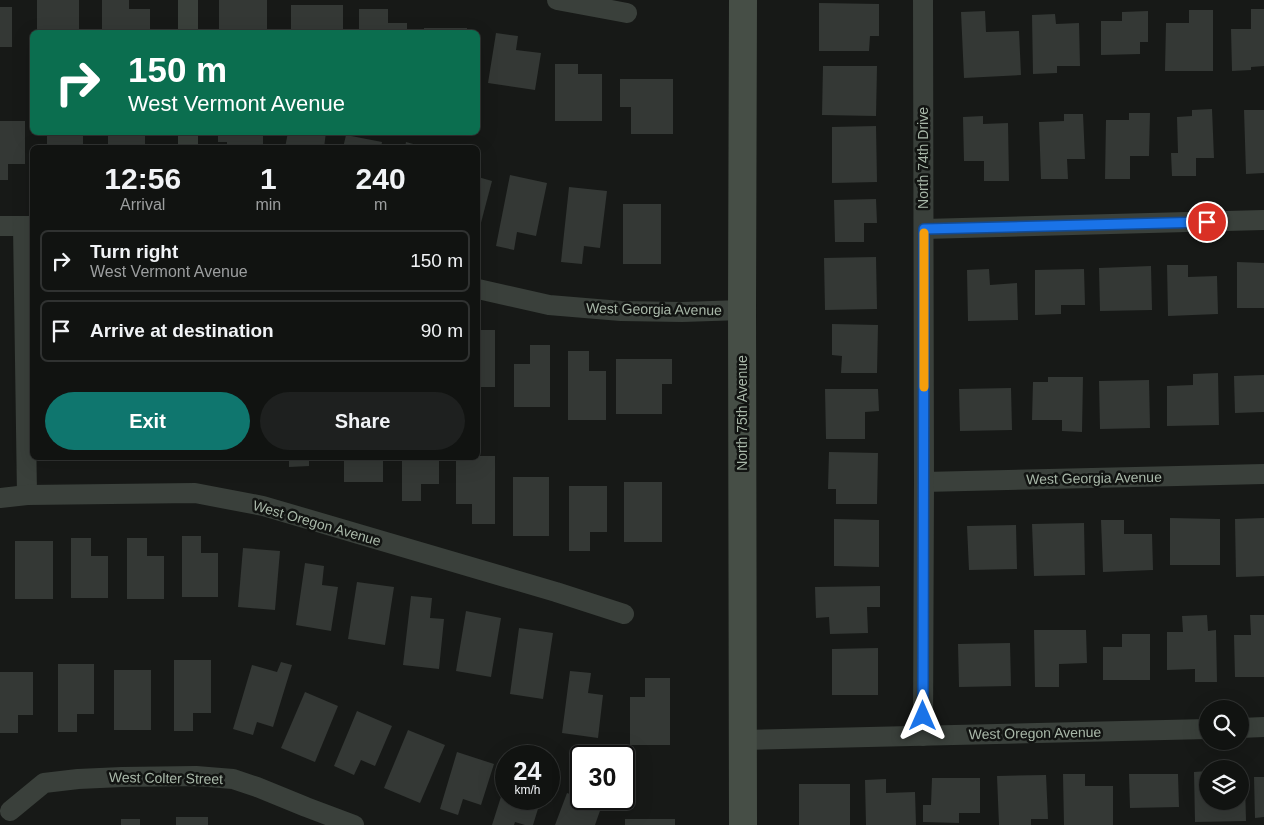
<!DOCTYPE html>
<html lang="en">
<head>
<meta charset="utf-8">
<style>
  :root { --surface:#111311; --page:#1e201f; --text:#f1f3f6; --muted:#9c9e9f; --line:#303231; --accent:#0f766e }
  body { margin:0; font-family:Arial,sans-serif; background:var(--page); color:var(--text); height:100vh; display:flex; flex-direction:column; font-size:19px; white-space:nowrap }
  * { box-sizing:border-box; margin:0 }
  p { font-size:16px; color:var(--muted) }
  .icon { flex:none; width:28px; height:28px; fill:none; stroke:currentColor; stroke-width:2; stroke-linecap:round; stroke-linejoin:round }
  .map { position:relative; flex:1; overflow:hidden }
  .drawer { position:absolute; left:30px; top:145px; width:450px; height:315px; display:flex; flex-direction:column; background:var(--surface); border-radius:8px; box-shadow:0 5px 20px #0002,0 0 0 1px var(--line) }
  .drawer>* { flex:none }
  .banner { position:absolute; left:30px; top:30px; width:450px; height:105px; border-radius:8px; box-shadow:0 5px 20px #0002,0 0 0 1px var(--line); background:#0b6e4f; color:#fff; overflow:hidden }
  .buttons { position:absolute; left:1199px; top:700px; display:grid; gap:10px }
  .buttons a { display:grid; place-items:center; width:50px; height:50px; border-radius:50%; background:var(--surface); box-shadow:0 5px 20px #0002,0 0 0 1px var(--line); font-size:25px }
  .speed { position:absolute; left:495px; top:745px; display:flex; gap:10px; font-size:25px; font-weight:700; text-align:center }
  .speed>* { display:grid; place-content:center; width:65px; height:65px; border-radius:50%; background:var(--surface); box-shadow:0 5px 20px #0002,0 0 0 1px var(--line); line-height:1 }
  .speed small { font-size:12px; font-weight:400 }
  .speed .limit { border:2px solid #111; border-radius:8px; background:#fff; color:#111 }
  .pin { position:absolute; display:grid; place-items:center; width:42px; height:42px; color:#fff; margin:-21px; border:2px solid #fff; border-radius:50%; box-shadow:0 1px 5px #0007 }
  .me { position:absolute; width:55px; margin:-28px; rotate:0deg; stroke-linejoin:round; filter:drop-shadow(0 0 4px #0008) }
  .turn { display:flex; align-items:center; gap:18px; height:105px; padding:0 15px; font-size:22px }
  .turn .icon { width:65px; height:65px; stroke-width:2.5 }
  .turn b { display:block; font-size:35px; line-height:42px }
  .eta { display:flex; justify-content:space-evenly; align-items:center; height:85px; text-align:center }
  .eta b { font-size:30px; font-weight:700; line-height:35px }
  .button { display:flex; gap:10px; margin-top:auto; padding:10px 15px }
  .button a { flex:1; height:58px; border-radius:30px; background:var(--accent); color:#fff; font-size:20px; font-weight:700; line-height:58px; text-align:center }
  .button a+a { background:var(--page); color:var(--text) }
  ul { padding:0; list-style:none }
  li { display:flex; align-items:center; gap:15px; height:62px; margin:0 10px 8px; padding:0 5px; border:2px solid var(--line); border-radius:8px }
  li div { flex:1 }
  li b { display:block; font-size:19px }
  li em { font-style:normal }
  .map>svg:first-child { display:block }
</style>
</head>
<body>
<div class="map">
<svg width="1264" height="825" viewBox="0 0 1264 825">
  <rect width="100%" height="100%" fill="#171917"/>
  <g fill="#343835">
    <rect x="37" y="0" width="42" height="32"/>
    <path d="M102 0H129V9H150V32H102Z"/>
    <rect x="219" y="0" width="48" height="32"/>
    <path d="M819 3 879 4V36H870L869 51H819Z"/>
    <rect x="291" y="5" width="52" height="27"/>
    <rect x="0" y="7" width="12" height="40"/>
    <path d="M359 9H388V23H407V32H359Z"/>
    <path d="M1251 9H1264V66L1251 67V70L1232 71 1231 29H1251Z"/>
    <path d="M1189 10H1213V71H1165L1166 23H1189Z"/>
    <path d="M985 11 986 32 1019 31 1021 75 964 78 961 12Z"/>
    <path d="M1148 11V42H1140V54L1101 55V21H1122V12Z"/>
    <path d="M1055 14 1056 24 1079 23 1080 66H1057V73L1033 74 1032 15Z"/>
    <rect x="424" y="28" width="43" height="4"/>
    <path d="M496 33 518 36 516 50 541 53 535 90 488 83Z"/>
    <path d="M555 64H578V74H602V121H555Z"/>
    <path d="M823 66H877L876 116 822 115Z"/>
    <path d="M620 79H673V134H631V107H620Z"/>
    <path d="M1212 109 1214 158H1196V176H1172L1171 153H1178L1177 117 1192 116V110Z"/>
    <path d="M1244 110H1264V173L1246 174Z"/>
    <path d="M1129 113H1150L1149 156H1130V179H1105L1106 120H1129Z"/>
    <path d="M1064 114H1083L1085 159H1067L1068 179H1041L1039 122 1064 121Z"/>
    <path d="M983 116V124L1008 123 1009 181H984V161H964L963 117Z"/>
    <path d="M0 121H25V164H8V180H0Z"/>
    <path d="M876 126 877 182 832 183V127Z"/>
    <rect x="47" y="132" width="36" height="16"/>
    <rect x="108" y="132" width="37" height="16"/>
    <path d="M218 132H263V148H227V142H218Z"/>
    <path d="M288 132H326L324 148H285Z"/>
    <path d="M346 135 382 142 381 148H343Z"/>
    <path d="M406 142 424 147V148H405Z"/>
    <path d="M510 175 547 183 536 236 517 232 514 250 496 246Z"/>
    <path d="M478 177 492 181 478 234Z"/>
    <path d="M569 187 607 191 600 248 584 246 582 264 561 262Z"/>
    <path d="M876 199 877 223H864V242H835L834 200Z"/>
    <rect x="623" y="204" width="38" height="60"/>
    <path d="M876 257 877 309 825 310 824 258Z"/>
    <path d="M1237 262 1264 263V308H1237Z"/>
    <path d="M1167 265H1188V277L1217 276 1218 314 1168 316Z"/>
    <path d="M1151 266 1152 310 1100 311 1099 268Z"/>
    <path d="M989 269 990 285 1017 283 1018 320 968 321 967 270Z"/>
    <path d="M1084 269 1085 305H1061V314L1035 315V270Z"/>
    <path d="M832 324 878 325 877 373H841L842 356 832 355Z"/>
    <rect x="478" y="330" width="17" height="57"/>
    <path d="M530 345H550V407H514V364H530Z"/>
    <path d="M568 351H589V371H606V420H568Z"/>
    <path d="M616 359H672V384H662V414H616Z"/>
    <path d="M1218 373 1219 425 1167 426V386L1193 385V374Z"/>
    <path d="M1264 375V412L1235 413 1234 376Z"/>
    <path d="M1048 377H1083L1082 432 1062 431V420H1032L1033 382H1048Z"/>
    <path d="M1149 380 1150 428 1100 429 1099 381Z"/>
    <path d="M1011 388 1012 430 960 431 959 389Z"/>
    <path d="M825 389H878L879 411 865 412V439H826Z"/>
    <path d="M829 452 878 453 877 504H836V489H828Z"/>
    <path d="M478 456H495V524H472V504H456V458H478Z"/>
    <path d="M289 458H309V466L289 467Z"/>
    <rect x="344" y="458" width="39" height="24"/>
    <path d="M402 458H439V484H421V501H402Z"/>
    <rect x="513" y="477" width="36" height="59"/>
    <rect x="624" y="482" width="38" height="60"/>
    <path d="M569 486H607V532H590V551H569Z"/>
    <path d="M1170 518 1220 519V565H1170Z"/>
    <path d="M1264 518V576L1236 577 1235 519Z"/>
    <path d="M834 519 879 520V567L834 566Z"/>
    <path d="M1101 520H1124V534H1152L1153 570 1103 572Z"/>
    <path d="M1084 523 1085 575 1034 576 1032 524Z"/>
    <path d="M1016 525 1017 569 969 570 967 526Z"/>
    <path d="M182 536H201V553H218V597H182Z"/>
    <path d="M71 538H91V556H108V598H71Z"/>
    <path d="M127 538H147V556H164V599H127Z"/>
    <rect x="15" y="541" width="38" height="58"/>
    <path d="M243 548 280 551 275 610 238 607Z"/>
    <path d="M305 563 324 566 322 585 338 587 331 631 296 625Z"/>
    <path d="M357 582 394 587 385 645 348 639Z"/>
    <path d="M880 586V607H867L868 633 830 634 829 617 816 618 815 587Z"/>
    <path d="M411 596 432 598 430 618 444 619 439 669 403 665Z"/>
    <path d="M466 611 501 618 491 677 456 671Z"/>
    <path d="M1207 615 1208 631 1216 630 1217 682H1195V669L1167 670V632H1183L1182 616Z"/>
    <path d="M1250 615H1264V677H1235L1234 635H1251Z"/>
    <path d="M519 628 553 633 543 699 510 694Z"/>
    <path d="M1034 630H1086L1087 663 1059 664V687H1035Z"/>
    <path d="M1122 634H1150V680H1103V647H1122Z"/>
    <path d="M1010 643 1011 686 959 687 958 644Z"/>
    <path d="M878 648V695H832V649Z"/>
    <path d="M174 660H211V713H193V731H174Z"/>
    <path d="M281 662 292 665 273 727 257 722 253 735 233 729 252 665 277 672Z"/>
    <path d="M58 664H94V714H77V732H58Z"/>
    <rect x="114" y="670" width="37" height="60"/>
    <path d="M570 671 591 673 588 693 603 695 598 738 562 733Z"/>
    <path d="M0 672H33V715H18V733H0Z"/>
    <path d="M645 678H670V745H630V697H645Z"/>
    <path d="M305 692 338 706 315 762 281 748Z"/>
    <path d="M357 711 392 726 375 766 361 760 354 775 334 766Z"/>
    <path d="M408 730 445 745 420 803 384 788Z"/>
    <path d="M457 752 494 764 481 805 463 799 458 815 440 809Z"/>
    <path d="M1208 771V801H1240V783H1245L1246 821 1195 822 1194 772Z"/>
    <path d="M1063 774H1085V786H1113V825H1064Z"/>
    <path d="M1129 774H1178L1179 807 1130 808Z"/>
    <path d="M1046 775 1048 819H1031V825H999L997 776Z"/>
    <path d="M1254 777H1264V817L1255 818Z"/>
    <path d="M932 778H980V813H959V823L923 822V805H931Z"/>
    <path d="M886 779V793L915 792 916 825H866L865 780Z"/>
    <path d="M506 781V799H541L533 825H525L515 822 514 825H492Z"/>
    <rect x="799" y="784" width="51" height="41"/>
    <path d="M567 793 602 805 595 825H555Z"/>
    <rect x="176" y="817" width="32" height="8"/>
    <rect x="121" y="819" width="19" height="6"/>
    <rect x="625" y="819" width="50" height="6"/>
  </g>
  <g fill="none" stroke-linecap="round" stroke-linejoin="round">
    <g stroke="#3a403b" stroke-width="20">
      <path d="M188 0V32"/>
      <path d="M557 0 627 13"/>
      <path d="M188 132V148"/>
      <path d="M0 226H32"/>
      <path d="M23 226 27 495"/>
      <path d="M924 229 1264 220"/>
      <path d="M478 289 549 305 621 311 682 312 742 310"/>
      <path d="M924 482 1264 474"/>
      <path d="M0 498 27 495 195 493 263 506 556 592 624 614"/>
      <path d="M1240 728 1264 727"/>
      <path d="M923 736 924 482 923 0"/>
      <path d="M743 740 1208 729"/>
      <path d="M10 811 44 783 78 779 122 777 196 776 233 779 257 787 306 807 354 825"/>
    </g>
    <path stroke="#464e46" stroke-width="28" d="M743 0 742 310 743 825"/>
  </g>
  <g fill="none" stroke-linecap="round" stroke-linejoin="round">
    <defs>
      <path id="route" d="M923 716 924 229 1207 222"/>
    </defs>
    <use href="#route" stroke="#114b97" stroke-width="12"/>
    <use href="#route" stroke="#1a73e8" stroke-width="9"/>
    <path stroke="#f59e0b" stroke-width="9" d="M924 233V387"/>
  </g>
  <g text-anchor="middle" stroke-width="5" stroke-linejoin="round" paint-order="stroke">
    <g font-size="14" fill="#a9b8a9" stroke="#121412">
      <text transform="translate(923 158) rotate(-90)" y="5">North 74th Drive</text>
      <text transform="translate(654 309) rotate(1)" y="5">West Georgia Avenue</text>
      <text transform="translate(742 413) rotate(-90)" y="5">North 75th Avenue</text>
      <text transform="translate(1094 478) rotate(-1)" y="5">West Georgia Avenue</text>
      <text transform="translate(317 523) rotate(16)" y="5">West Oregon Avenue</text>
      <text transform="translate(1035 733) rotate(-1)" y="5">West Oregon Avenue</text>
      <text transform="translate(166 778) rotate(1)" y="5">West Colter Street</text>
    </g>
  </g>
</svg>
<div class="buttons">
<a><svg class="icon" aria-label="search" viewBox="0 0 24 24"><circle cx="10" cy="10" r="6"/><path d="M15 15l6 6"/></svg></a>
<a><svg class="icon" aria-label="layers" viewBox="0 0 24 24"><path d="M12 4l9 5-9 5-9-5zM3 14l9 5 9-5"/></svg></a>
</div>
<div class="speed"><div>24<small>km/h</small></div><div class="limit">30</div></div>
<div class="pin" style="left:1207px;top:222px;background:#d93025"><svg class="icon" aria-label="arrive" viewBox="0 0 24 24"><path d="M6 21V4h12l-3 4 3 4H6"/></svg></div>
<svg class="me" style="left:923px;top:716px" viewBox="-20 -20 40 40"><path d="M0-17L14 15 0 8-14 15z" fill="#1a73e8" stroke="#fff" stroke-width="4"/></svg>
<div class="banner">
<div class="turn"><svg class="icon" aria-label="right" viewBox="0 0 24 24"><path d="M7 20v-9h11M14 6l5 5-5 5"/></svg><div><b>150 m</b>West Vermont Avenue</div></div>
</div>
<section class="drawer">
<div class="eta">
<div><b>12:56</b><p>Arrival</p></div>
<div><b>1</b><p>min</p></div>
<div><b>240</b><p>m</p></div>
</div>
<ul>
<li><svg class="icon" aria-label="right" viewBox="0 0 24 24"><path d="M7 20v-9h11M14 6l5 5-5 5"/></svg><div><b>Turn right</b><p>West Vermont Avenue</p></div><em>150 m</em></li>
<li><svg class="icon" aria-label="arrive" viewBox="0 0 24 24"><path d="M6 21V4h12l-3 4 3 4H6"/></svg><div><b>Arrive at destination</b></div><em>90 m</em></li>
</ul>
<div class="button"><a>Exit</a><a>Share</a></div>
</section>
</div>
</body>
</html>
